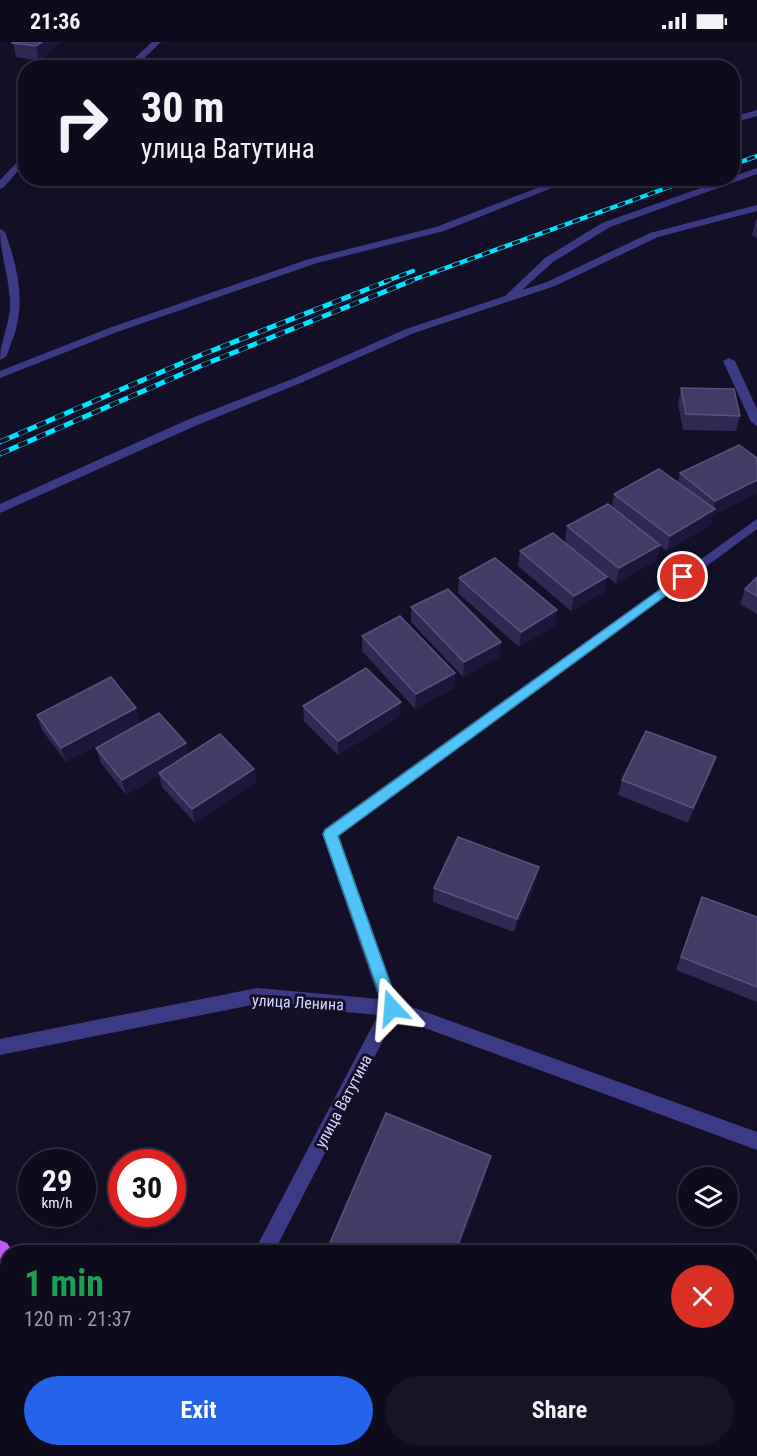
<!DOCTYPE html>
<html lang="en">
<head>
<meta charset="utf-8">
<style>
  :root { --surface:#0e0b1c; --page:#171425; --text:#f1f3f6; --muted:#9b9ba3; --line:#2e2b3b; --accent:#2563eb }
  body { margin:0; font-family:"Roboto Condensed",sans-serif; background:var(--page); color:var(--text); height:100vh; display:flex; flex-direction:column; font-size:22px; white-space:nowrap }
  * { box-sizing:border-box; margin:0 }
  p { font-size:20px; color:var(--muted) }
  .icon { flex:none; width:33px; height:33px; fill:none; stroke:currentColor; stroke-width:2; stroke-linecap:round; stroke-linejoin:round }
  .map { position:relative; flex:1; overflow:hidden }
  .sheet { position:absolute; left:0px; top:1203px; width:758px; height:212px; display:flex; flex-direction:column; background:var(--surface); border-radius:24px 24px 0 0; box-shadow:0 6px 24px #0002,0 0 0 2px var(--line) }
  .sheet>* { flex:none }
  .hud { position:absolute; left:18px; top:18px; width:722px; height:126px; border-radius:24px; box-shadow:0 6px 24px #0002,0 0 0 2px var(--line); background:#0e0b1c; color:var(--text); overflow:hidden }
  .fabs { position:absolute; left:678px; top:1125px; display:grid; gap:12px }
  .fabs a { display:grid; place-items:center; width:60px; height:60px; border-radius:50%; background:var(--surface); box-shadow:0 6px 24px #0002,0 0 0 2px var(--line); font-size:30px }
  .speed { position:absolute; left:18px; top:1107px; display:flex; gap:12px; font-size:30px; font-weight:700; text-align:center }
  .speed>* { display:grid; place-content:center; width:78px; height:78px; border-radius:50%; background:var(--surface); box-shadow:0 6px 24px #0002,0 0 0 2px var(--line); line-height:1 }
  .speed small { font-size:15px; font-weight:400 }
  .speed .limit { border:9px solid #d22; background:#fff; color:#111 }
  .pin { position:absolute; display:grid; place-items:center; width:51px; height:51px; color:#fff; margin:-26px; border:3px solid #fff; border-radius:50%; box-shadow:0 2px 6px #0007 }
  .me { position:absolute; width:66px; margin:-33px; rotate:341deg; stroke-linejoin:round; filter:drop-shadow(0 0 4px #0008) }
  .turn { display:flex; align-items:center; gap:21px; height:126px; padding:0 24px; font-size:27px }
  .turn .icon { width:78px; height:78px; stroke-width:2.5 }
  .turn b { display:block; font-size:42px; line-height:51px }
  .round { display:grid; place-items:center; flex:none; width:63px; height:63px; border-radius:32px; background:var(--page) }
  .head { display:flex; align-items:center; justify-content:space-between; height:102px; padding:0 24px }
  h1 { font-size:36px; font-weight:700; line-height:45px; color:#1e9e55 }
  .primary-button { display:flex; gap:12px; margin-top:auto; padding:12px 24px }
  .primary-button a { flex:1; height:69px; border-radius:36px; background:var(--accent); color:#fff; font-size:24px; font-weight:700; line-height:69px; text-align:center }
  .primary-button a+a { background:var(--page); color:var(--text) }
  .status { display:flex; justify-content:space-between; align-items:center; height:42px; padding:0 30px; background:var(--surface); direction:ltr }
  .status svg { height:16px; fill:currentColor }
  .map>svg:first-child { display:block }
</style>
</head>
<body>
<div class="status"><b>21:36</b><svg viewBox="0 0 49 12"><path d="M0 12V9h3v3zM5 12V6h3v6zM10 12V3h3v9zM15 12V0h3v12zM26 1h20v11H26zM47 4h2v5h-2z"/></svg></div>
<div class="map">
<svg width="757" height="1414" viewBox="0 0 757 1414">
  <rect width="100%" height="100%" fill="#130f26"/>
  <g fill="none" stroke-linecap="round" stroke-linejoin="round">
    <path stroke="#2fb8b0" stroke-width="4.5" stroke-dasharray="4 6" stroke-linecap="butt" d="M325 1407 330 1414"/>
    <g fill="#3d3a85" fill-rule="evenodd">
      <path d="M152 0H161L134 26H124Z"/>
      <path d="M757 68V74L732 81V75Z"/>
      <path d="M26 111V120L3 146 0 147V138Z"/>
      <path d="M757 126V132L610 185 553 220 522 248 547 240 650 191 757 163V169L658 195 555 244 414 291 303 340 195 384 0 471V462L187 378 295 336 406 287 505 254 545 216 602 181Z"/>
      <path d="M563 136H577L444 189 317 221 117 290 0 336V329L109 286 309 217 436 185Z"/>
      <path d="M0 187 5 190C19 228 27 266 10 304 8 311 7 316 0 318 0 299 10 282 10 263 10 237 0 213 0 187Z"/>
      <path d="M729 316 735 319 757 367V384L751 380 723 319Z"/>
      <path d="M757 477V487L339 794 398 960 757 1090V1108L395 975 274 1210H254L378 973 257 962 0 1013V997L257 946 379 957 322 792 324 787Z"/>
      <path d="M150 1407H173L170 1414H147Z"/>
    </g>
    <g fill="#c25bff" fill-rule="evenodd">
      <path d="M0 1198 7 1201 13 1210H8V1230L0 1225Z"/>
      <path d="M120 1407H144L147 1414H123Z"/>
    </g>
    <defs>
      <g id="rail-far1">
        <path d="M732 123 757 114"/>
        <path d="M384 240 413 229"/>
        <path d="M407 240 694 136"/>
      </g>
      <g id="rail">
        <path d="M0 400 196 315 388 239"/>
        <path d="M0 412 198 325 411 239"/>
      </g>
    </defs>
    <use href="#rail-far1" stroke="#00e5ff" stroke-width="4.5"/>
    <use href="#rail" stroke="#00e5ff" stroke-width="5"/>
    <use href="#rail-far1" stroke="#130f26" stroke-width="3" stroke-dasharray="8" stroke-linecap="butt"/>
    <use href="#rail" stroke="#130f26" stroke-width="4" stroke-dasharray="10" stroke-linecap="butt"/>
  </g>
  <g fill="#312854">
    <path d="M13 0H61L39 19 16 15Z"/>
    <path d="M757 177V196L752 193 756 178Z"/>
    <path d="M681 346 740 374 736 389 683 388 678 362Z"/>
    <path d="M757 416V451L713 473 711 482 667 509 660 504 656 518 616 542 565 500 567 484 612 465 614 452 678 440 680 431Z"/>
    <path d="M520 509 607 535 604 550 571 569 518 524Z"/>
    <path d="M757 535V572L740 562 745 547Z"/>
    <path d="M459 536 555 583 519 605 458 551Z"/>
    <path d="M411 565 499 615 463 635 411 580Z"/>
    <path d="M362 594 455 631 454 646 415 667 362 609Z"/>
    <path d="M303 664 400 674 338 713 304 679Z"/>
    <path d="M37 673 140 681 66 720 42 688Z"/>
    <path d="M186 701 188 712 254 727 256 741 195 781 162 745 159 733 126 753 101 721 96 706Z"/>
    <path d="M716 715 711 730 688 781 618 753 622 738Z"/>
    <path d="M537 838 514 890 433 860 434 846Z"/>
    <path d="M702 855 757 875V960L676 928Z"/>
  </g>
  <g fill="#1d163a">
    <path d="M42 0H61L39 19 36 4Z"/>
    <path d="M757 438V451L713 473 711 482 667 509 670 494 713 468 715 459Z"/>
    <path d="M660 503 656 518 616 542 619 526Z"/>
    <path d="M607 535 604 550 571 569 574 554Z"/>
    <path d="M557 568 555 583 519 605 521 590Z"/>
    <path d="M501 600 499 615 463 635 464 620Z"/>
    <path d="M455 631 454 646 415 667 416 652Z"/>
    <path d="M401 660 400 674 338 713V699Z"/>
    <path d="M136 666 140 681 66 720 61 706Z"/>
    <path d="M186 701 189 716 159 731V733L126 753 122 738Z"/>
    <path d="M716 715 711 730 688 781 693 766Z"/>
    <path d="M254 727 256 741 195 781 192 767Z"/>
    <path d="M539 825 537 838 514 890 517 877Z"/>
    <path d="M491 1114 488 1128 458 1210H455Z"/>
  </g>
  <g fill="#433a66" stroke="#5a527e" stroke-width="1.5">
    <path d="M13 0H42L36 4 12 1Z"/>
    <path d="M681 346 734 347 740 374 686 372Z"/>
    <path d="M739 403 757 416V438L715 459 680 431Z"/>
    <path d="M659 427 715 467 670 494 614 452Z"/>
    <path d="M608 462 660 503 619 526 567 484Z"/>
    <path d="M553 491 607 535 574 554 520 509Z"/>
    <path d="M495 516 557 568 521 590 459 536Z"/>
    <path d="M757 535V554L745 547Z"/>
    <path d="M448 547 501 600 464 620 411 565Z"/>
    <path d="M400 574 455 631 416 652 362 594Z"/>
    <path d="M366 626 401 660 338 699 303 664Z"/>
    <path d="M111 635 136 666 61 706 37 673Z"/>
    <path d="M159 671 186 701 122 738 96 706Z"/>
    <path d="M646 689 716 715 693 766 622 738Z"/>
    <path d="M220 692 254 727 192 767 159 731Z"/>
    <path d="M458 795 539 825 517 877 434 846Z"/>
    <path d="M702 855 757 875V945L681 915Z"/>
    <path d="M386 1071 491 1114 455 1210H326Z"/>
  </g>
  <path fill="#4fc3f7" stroke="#337fa1" stroke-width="1.5" d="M683 531 687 532V538L338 794 399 966 397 971 392 973 386 971 323 792 325 788Z"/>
  <g text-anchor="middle" stroke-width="6" stroke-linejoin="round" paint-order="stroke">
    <g font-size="16" fill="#d9d4ff" stroke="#130f26">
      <text transform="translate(298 960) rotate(3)" y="6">улица Ленина</text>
      <text transform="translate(343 1059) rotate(-62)" y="6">улица Ватутина</text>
    </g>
  </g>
</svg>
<div class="fabs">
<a><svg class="icon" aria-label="layers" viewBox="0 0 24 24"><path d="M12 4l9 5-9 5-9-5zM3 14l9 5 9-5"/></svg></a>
</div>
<div class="speed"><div>29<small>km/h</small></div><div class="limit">30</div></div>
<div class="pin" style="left:683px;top:535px;background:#d93025"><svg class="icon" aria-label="arrive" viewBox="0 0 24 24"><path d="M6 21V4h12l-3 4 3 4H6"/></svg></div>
<svg class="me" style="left:392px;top:966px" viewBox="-20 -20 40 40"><path d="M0-17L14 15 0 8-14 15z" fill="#4fc3f7" stroke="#fff" stroke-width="4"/></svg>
<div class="hud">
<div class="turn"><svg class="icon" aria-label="right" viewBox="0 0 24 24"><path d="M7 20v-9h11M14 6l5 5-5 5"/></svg><div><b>30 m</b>улица Ватутина</div></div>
</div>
<section class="sheet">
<div class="head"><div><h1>1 min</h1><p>120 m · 21:37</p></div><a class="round" style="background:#d93025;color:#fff"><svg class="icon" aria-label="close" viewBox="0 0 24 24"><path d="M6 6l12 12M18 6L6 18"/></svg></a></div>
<div class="primary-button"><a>Exit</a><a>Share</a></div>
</section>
</div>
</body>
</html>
